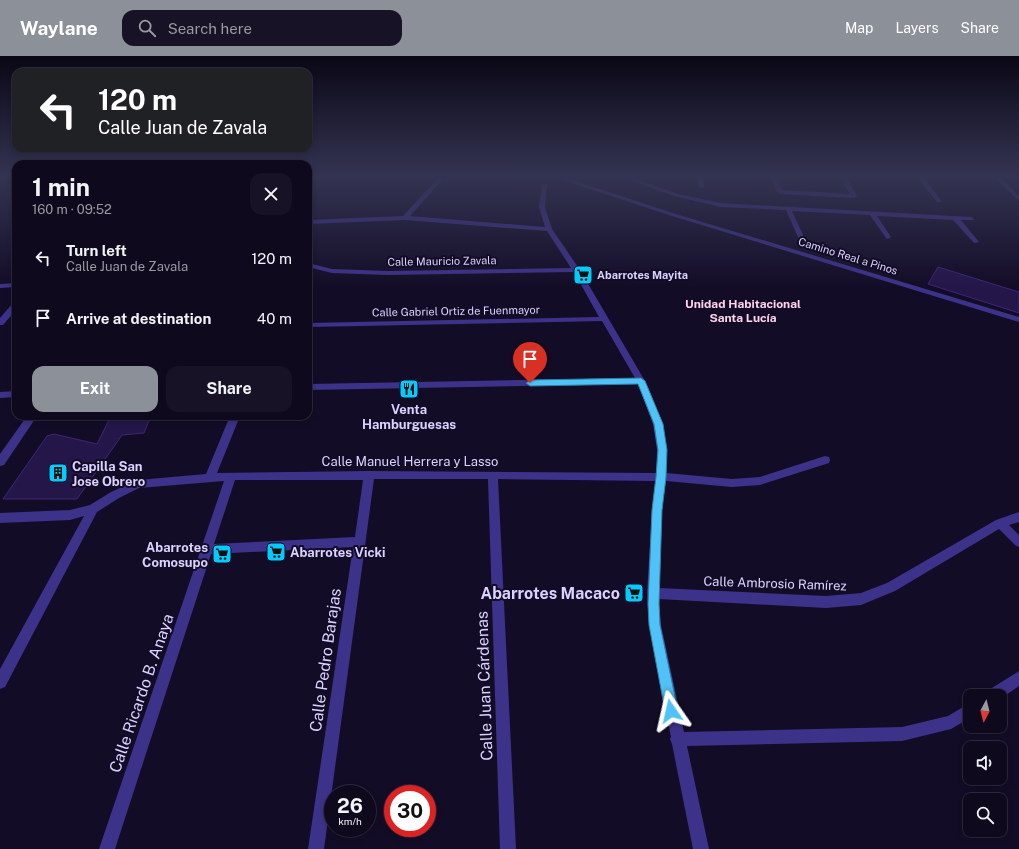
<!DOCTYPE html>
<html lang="en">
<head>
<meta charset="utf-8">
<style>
  :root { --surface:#0e091c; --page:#171225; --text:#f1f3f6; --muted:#9b9aa3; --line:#2e2a3b; --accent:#8c9099 }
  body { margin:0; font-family:"Public Sans",sans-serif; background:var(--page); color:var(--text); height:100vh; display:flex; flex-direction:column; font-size:15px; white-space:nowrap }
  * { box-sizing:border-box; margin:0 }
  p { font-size:13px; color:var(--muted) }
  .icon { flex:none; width:22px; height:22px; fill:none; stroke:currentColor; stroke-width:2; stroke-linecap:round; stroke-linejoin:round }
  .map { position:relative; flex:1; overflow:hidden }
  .drawer { position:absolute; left:12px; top:104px; width:300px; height:260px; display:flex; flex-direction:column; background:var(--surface); border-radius:12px; box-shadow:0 2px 6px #0003,0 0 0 1px var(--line) }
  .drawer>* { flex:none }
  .top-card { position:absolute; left:12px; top:12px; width:300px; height:84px; border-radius:12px; box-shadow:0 2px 6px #0003,0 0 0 1px var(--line); background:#202124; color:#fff; overflow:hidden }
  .needle { width:26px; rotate:187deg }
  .fabs { position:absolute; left:963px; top:633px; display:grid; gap:8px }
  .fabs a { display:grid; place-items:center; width:44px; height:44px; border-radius:8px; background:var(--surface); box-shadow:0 2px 6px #0003,0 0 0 1px var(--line); font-size:20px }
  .speed { position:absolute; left:324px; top:729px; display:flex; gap:8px; font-size:20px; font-weight:700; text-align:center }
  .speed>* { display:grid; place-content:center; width:52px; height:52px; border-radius:50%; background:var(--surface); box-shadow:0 2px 6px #0003,0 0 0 1px var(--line); line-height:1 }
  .speed small { font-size:10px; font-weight:400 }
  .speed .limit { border:6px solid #d22; background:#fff; color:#111 }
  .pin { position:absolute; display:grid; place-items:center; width:34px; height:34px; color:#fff; margin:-41px -17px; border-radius:50% 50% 50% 0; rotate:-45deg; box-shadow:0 0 4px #0007 }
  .pin .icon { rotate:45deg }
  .me { position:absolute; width:44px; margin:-22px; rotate:349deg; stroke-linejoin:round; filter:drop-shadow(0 0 3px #0008) }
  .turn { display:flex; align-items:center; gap:14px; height:84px; padding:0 20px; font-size:18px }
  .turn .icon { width:52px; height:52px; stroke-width:2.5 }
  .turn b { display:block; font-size:28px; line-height:34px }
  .round { display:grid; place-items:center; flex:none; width:42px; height:42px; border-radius:12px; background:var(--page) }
  .overview { display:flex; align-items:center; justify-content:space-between; height:68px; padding:0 20px }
  h1 { font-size:24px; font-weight:700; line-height:30px }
  .primary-button { display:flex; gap:8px; margin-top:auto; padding:8px 20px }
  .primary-button a { flex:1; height:46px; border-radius:12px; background:var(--accent); color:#fff; font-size:16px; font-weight:700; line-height:46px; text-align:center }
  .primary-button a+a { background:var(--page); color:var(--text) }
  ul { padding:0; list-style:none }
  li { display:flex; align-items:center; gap:12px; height:60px; padding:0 20px }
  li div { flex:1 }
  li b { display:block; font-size:15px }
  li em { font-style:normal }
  header { display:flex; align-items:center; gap:24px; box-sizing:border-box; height:56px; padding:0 20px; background:var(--accent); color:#fff }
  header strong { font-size:19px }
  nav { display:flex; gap:22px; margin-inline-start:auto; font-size:14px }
  .search { width:280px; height:36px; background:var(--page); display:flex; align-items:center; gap:10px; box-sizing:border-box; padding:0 14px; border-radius:12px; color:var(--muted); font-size:15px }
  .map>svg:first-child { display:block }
</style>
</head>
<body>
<header>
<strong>Waylane</strong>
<div class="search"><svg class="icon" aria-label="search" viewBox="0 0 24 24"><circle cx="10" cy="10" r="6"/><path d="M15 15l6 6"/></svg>Search here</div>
<nav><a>Map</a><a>Layers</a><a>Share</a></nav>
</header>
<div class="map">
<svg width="1019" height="793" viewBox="0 0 1019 793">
  <rect width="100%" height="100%" fill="#130c26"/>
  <g fill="#251649" stroke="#3d2678">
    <path d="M938 211 1019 236V257L928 228Z"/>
    <path d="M111 360H151L144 377 122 379 77 443H3L47 380 54 378 97 388Z"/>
  </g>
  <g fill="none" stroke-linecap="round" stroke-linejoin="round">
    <g fill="#3d328a" fill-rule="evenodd">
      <path d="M315 121 308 127V121Z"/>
      <path d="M439 121H445L410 160 545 171 539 151 542 129 547 128 545 151 552 173 580 214 645 325 663 368 667 394 666 417 732 423 760 421 825 400 829 401 830 404 829 407 760 429 732 431 666 425 662 454 659 532 826 540 861 537 887 527 996 464 1019 456V466L1009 469 1019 479V491L1015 489 999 473 895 535 861 549 826 552 659 543 661 569 684 676 902 671 948 660 970 647V662L951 673 902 685 687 690 709 793H693L672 688 670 683 671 681 649 569 647 537 652 454 655 425 498 423 516 793H500L488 423H374L324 793H308L353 491 211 498 115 793H99L224 425 139 432 119 442 97 456 5 631 0 633V613L84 460 70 464 0 467V457L70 454 90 449 111 436 138 424 206 418 230 360H240L217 417 369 415 656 417 657 394 653 368 638 328 308 334V328L635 322 602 265 308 271V267L599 261 574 216 388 219 332 217 308 211V207L332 213 388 215 571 212 547 175 405 164 308 168V164L403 160ZM235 424H363L355 481 214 488Z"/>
      <path d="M553 121H563L676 158 1019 261V266L672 160Z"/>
      <path d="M621 121H631L678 138 721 147 971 161 974 163 973 164H961L979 186 974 187 953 164 877 160 891 181 888 183 886 182 870 159 792 155 804 181 801 183 798 181 786 154 721 151 674 140Z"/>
      <path d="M697 121H703L704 132 699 131Z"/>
      <path d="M771 121H777L782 134 850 138 840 121H846L857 140 854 142 780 138 777 136Z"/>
      <path d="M917 121H923L941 144V146H937Z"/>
      <path d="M994 121H1001L1019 140V145Z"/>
      <path d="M16 227V231L0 232V228Z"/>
      <path d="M13 247H16V254L3 269H0V262Z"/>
      <path d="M16 335V341L0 342V336Z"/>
      <path d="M27 360H37L4 409 0 410V398Z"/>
      <path d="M1019 615V630L1000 643V640H985L987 635Z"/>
    </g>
  </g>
  <linearGradient id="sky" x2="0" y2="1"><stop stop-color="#0a0715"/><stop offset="0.52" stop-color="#333452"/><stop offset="1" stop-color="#333452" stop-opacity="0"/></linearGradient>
  <rect width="1019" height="232" fill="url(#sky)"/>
  <path fill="#4fc3f7" stroke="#337fa1" d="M641 322 645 325 663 368 667 394 666 421 662 454 659 548 660 569 678 655 676 659 671 661 667 659 665 655 649 569 648 548 652 454 656 421 658 394 654 368 638 328 530 330 526 327 530 324Z"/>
  <defs>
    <symbol id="supermarket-square" viewBox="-11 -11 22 22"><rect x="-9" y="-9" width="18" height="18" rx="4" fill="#00cdfd" stroke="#130c26"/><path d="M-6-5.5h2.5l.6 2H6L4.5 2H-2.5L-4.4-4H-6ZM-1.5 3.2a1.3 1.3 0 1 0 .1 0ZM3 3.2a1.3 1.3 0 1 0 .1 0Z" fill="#111"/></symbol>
    <symbol id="restaurant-square" viewBox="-11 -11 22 22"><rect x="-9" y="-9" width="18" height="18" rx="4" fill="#00cdfd" stroke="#130c26"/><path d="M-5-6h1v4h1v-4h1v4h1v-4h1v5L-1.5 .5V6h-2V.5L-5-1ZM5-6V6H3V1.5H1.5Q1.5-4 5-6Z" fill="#111"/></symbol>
    <symbol id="building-square" viewBox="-11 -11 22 22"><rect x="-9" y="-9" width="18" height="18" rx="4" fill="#00cdfd" stroke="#130c26"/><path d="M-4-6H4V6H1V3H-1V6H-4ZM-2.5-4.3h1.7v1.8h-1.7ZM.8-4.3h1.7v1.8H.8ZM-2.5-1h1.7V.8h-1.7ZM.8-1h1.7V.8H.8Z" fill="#111"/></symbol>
  </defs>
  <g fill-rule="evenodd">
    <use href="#supermarket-square" x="572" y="208" width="22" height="22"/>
    <use href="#restaurant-square" x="398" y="322" width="22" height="22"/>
    <use href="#building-square" x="47" y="406" width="22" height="22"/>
    <use href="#supermarket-square" x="265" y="485" width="22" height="22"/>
    <use href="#supermarket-square" x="211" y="487" width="22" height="22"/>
    <use href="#supermarket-square" x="623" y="526" width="22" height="22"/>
  </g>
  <g text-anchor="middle" stroke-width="4" stroke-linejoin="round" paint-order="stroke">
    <g font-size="11" fill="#dbd2ff" stroke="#130c26">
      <text transform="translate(848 200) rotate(17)" y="4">Camino Real a Pinos</text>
      <text transform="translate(442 205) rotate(-1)" y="4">Calle Mauricio Zavala</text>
      <text transform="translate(456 255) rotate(-1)" y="4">Calle Gabriel Ortiz de Fuenmayor</text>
    </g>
    <g font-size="11" font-weight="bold" fill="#dbd2ff" stroke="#130c26" text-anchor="start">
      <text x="597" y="223">Abarrotes Mayita</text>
    </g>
    <g font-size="12" font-weight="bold" fill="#ffd4eb" stroke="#130c26">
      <text x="743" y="252">Unidad Habitacional<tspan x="743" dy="14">Santa Lucía</tspan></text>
    </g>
    <g font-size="13" font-weight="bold" fill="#dbd2ff" stroke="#130c26" text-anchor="start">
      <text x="409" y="358" text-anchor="middle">Venta<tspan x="409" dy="15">Hamburguesas</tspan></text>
      <text x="72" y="415">Capilla San<tspan x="72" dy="15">Jose Obrero</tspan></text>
      <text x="208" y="496" text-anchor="end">Abarrotes<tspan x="208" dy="15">Comosupo</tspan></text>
      <text x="290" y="501">Abarrotes Vicki</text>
    </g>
    <g font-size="13" fill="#dbd2ff" stroke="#130c26">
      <text x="410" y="410">Calle Manuel Herrera y Lasso</text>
      <text transform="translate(775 527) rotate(2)" y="5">Calle Ambrosio Ramírez</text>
    </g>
    <g font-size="16" font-weight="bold" fill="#dbd2ff" stroke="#130c26" text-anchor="end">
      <text x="620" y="543">Abarrotes Macaco</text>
    </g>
    <g font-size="16" fill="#dbd2ff" stroke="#130c26">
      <text transform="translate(325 604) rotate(-82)" y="6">Calle Pedro Barajas</text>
      <text transform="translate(484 630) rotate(-92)" y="6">Calle Juan Cárdenas</text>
      <text transform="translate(141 637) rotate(-71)" y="6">Calle Ricardo B. Anaya</text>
    </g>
  </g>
</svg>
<div class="fabs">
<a><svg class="needle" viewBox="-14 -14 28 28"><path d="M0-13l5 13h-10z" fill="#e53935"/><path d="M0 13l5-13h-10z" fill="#9b9aa3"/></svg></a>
<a><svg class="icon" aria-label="sound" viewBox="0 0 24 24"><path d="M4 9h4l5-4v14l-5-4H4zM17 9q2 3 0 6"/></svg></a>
<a><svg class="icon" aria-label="search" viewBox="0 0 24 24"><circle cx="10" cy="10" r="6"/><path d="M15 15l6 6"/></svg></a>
</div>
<div class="speed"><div>26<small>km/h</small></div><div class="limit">30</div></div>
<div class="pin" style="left:530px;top:327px;background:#d93025"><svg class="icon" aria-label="arrive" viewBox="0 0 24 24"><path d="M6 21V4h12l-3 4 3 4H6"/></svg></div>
<svg class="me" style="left:671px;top:655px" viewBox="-20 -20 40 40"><path d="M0-17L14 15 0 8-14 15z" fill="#4fc3f7" stroke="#fff" stroke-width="4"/></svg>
<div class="top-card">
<div class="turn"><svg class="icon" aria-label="left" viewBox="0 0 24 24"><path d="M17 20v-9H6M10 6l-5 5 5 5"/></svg><div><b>120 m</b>Calle Juan de Zavala</div></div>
</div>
<section class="drawer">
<div class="overview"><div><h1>1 min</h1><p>160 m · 09:52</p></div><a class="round"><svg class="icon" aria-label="close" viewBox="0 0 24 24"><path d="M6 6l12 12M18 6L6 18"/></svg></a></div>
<ul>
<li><svg class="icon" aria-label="left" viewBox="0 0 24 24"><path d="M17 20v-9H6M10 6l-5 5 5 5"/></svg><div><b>Turn left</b><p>Calle Juan de Zavala</p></div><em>120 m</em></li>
<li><svg class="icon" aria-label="arrive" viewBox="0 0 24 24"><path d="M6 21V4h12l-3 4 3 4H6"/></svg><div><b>Arrive at destination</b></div><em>40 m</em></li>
</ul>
<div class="primary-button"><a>Exit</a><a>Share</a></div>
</section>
</div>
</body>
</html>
